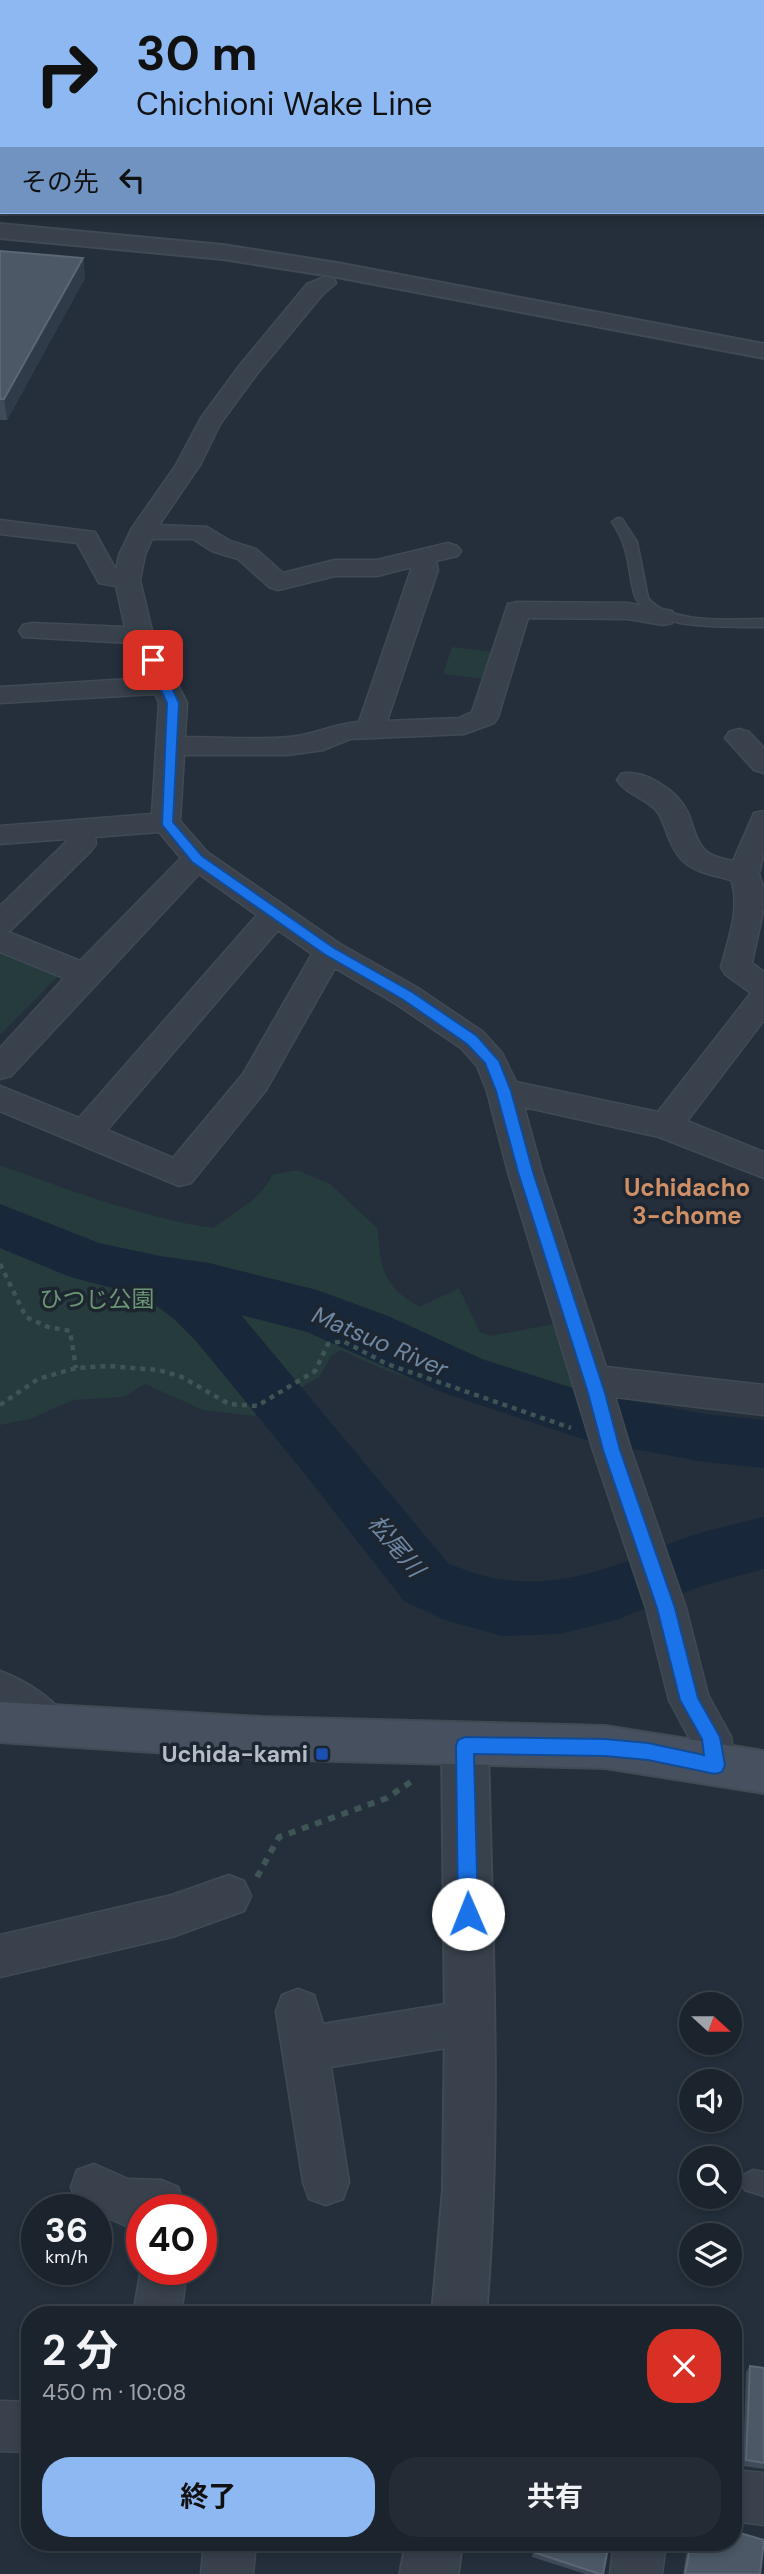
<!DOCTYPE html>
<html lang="ja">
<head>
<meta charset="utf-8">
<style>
  :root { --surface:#1b232c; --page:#242b34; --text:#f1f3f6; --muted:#a0a4a9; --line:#394048; --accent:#8db8f2 }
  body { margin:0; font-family:"DM Sans","Noto Sans JP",sans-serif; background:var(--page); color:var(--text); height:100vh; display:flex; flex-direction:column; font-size:26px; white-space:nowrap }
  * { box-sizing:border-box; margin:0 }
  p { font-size:23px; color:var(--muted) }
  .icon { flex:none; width:38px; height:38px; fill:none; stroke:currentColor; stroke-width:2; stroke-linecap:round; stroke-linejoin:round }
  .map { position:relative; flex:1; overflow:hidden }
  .sheet { position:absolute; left:21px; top:2306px; width:721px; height:245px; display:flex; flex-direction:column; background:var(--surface); border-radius:28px; box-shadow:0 4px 10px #0003,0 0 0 2px var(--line) }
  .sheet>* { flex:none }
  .hud { position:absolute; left:0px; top:0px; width:765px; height:214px; box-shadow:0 4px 10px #0003,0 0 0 2px var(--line); background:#8db8f2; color:#111; overflow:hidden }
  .needle { width:46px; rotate:111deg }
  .controls { position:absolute; left:679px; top:1992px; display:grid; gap:14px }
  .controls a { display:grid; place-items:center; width:63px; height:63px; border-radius:50%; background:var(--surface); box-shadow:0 4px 10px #0003,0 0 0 2px var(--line); font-size:35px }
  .speed { position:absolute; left:21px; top:2194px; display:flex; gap:14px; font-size:35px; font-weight:700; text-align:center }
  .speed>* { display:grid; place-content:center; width:91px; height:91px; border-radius:50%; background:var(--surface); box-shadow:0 4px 10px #0003,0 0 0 2px var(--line); line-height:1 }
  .speed small { font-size:18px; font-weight:400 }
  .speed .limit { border:10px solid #d22; background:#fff; color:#111 }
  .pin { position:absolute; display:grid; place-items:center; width:60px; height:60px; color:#fff; margin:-30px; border-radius:14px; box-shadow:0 4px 10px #0006 }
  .me { position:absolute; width:77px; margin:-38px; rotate:359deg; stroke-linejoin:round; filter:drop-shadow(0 0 5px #0008) }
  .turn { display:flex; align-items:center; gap:24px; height:147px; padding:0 21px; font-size:32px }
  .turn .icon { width:91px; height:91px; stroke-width:2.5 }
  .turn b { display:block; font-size:49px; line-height:60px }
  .then { display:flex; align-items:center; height:66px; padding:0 21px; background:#0003; gap:14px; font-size:26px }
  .round { display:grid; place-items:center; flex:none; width:74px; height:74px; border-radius:28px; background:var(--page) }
  .head { display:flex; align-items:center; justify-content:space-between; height:119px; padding:0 21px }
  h1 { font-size:42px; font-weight:700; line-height:52px }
  .primary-button { display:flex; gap:14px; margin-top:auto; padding:14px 21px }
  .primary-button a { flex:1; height:80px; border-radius:28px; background:var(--accent); color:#111; font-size:28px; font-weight:700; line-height:80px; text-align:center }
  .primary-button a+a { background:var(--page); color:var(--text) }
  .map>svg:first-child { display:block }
</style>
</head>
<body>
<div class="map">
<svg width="764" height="2574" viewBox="0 0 764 2574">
  <rect width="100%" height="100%" fill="#242f3b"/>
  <g fill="#263b3c">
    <path d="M452 647 494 652 485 679 443 674Z"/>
    <path d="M0 946 62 972 0 1035Z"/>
    <path d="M0 1165C69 1190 140 1217 213 1228 233 1213 262 1199 272 1175L297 1170 330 1184 378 1229C380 1268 383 1287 420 1307L459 1288 480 1332 491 1336 564 1322 612 1450 385 1370 341 1350 332 1355 319 1377 255 1416 203 1410 145 1384 123 1397 73 1400 30 1419 0 1425Z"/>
  </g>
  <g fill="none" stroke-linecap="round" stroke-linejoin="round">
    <path fill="#182739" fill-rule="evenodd" d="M0 1204 99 1243 160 1256 209 1263 317 1290 388 1316 482 1359 585 1392 705 1414 764 1420V1468L705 1462 585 1440 444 1393 307 1332 241 1315 448 1563C503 1588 553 1586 610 1567 638 1558 663 1545 691 1536 715 1528 740 1523 764 1517V1569L701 1586 616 1620 560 1634 502 1636 445 1620 404 1601 305 1474 196 1341 175 1320 144 1296 70 1277 0 1248Z"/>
    <defs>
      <g id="service">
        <path d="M427 0H445L446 2H428Z"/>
        <path d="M511 0H520L510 2Z"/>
        <path d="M618 518 622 519 637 542 648 598C669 625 733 619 764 619V627C732 626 644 633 634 593 627 565 630 548 612 522Z"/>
        <path d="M753 2170 764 2172V2196L745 2190 741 2182 745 2174Z"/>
      </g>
      <g id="minor">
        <path d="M325 277 333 278 336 283 323 294 256 375 220 424 200 465 159 525 207 527 230 541 256 549 283 573 335 560H377L448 543 457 546 461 551 457 556 436 561 438 570 387 721 459 718 472 712 508 604 517 602 628 603 672 611 676 617 672 623 663 625 628 619 528 618 498 717 494 723 464 734 350 739 323 750 288 755H184L180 821 207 852 340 944 418 988 483 1032 502 1053 516 1082 658 1112 751 993 725 974 721 967C728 940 741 907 731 880 698 871 681 871 668 836 665 827 662 817 656 810 645 798 626 794 617 780L621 774C644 768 678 791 688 813 693 824 695 839 703 848 710 857 722 858 733 861L754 813 764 811V852L759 874 764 889V907L752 963 764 972V1020L687 1121 764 1152V1178L659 1137 524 1107 542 1172 606 1367 764 1385V1415L615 1397 631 1450 686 1608 708 1695 731 1737 736 1765 730 1778 715 1784 700 1778 694 1765 691 1741 669 1700 646 1608 593 1450 508 1172 487 1091 477 1066 461 1048 396 1004 335 968 266 1090 191 1183 179 1186 0 1111V1086L79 1118 257 915 199 874 11 1076 0 1079V1048L64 978 0 952V906L66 842V839L0 844V826L152 814 159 703 155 694 0 703V687L147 678 130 643 23 637 19 631 23 625 32 623 125 627 116 586 99 583 77 543 0 534V520L95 532 116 570 119 555 132 528 176 465 201 418 240 365 307 284ZM152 539H193L212 551 238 559 269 587 278 590 335 576H377L412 567 359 722C335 723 314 735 290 737 255 740 219 737 185 737L187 703 153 635 140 580 145 555ZM159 832 181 858 80 961 6 931 11 930 91 851 96 844 95 837ZM278 930 312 954 243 1074 173 1158 107 1130Z"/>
        <path d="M739 729 749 732 764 748V773L754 770 725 738 729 732Z"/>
        <path d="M0 1671C24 1680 59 1700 69 1724L63 1737 49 1742 35 1737 0 1712Z"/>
        <path d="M229 1875 244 1881 251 1896 244 1911 172 1937 0 1977V1935L172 1895Z"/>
        <path d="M298 1989 314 1995 323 2024 470 2000 486 2006 492 2022 486 2038 470 2044 331 2067 349 2182 343 2199 326 2205 309 2199 303 2182 276 2011 282 1995Z"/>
        <path d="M94 2164 128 2179 161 2180 178 2187 186 2210H142V2226H126L77 2204 71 2187 77 2170Z"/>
        <path d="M142 2263V2270H187L181 2315H133Z"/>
        <path d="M0 2401 30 2402V2452L0 2451Z"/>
        <path d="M733 2470 764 2473V2525L733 2521Z"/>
        <path d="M204 2543H256L253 2574H201Z"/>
        <path d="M614 2543H666L662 2574H610Z"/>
      </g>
      <g id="tertiary">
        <path d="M286 0H315L317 2H287Z"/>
        <rect x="763" y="73" width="1" height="12"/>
        <path d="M0 224 223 245 337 263 764 344V358L337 277 223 259 0 238Z"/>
        <path d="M465 1725 481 1731 488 1746C492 1936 502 2126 486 2315H432L443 2189 445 2022 442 1746 449 1731Z"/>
        <path d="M406 2543H462L458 2574H400Z"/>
      </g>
      <path id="secondary" d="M0 1702 261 1717 605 1726 764 1751V1793L605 1768 261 1759 0 1742Z"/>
    </defs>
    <use href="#service" stroke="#414a54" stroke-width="3"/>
    <use href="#minor" stroke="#414a54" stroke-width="3"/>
    <use href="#tertiary" stroke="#414a54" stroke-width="4"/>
    <use href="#secondary" stroke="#414a54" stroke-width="4"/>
    <g stroke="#3f5454" stroke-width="4.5" stroke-dasharray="5 5" stroke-linecap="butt">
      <path d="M0 1264 26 1317 48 1327 70 1331 76 1368"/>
      <path d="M0 1405 38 1379 76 1368 108 1366 159 1370 182 1377 229 1404 257 1406 315 1371 328 1344 343 1341 387 1364 571 1428"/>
    </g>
    <path stroke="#3f5454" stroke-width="6" stroke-dasharray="7 7" stroke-linecap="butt" d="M257 1877 279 1837 387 1798 415 1779"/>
    <use href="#service" fill="#38414c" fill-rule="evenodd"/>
    <use href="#minor" fill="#38414c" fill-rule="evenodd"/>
    <use href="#tertiary" fill="#38414c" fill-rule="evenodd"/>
    <use href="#secondary" fill="#46505e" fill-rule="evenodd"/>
  </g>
  <g fill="#404b5a">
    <path d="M0 76H2V128L0 127Z"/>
    <path d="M0 251 83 258 85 278 7 420H0Z"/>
    <path d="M750 2366 764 2368V2469L743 2466 746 2372Z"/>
    <path d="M535 2543 603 2574H585L532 2557Z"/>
    <path d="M688 2543H733L760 2574H683Z"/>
  </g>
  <path fill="#2f3b49" d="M83 258 85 278 7 420 4 399Z"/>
  <g fill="#4c5866" stroke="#5c6775" stroke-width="2">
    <path d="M55 0H230L228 2H53Z"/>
    <rect x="0" y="76" width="2" height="33"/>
    <path d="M0 251 83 258 4 399H0Z"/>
    <path d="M750 2366 764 2368V2463L746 2460Z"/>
    <path d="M733 2531 764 2540 760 2574H685L691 2543H733Z"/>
    <path d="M535 2543H609L603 2574H600L533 2552Z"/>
  </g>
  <path fill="#1a73e8" stroke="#114b97" stroke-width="2" d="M153 656 159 660 179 703 173 822 202 856 334 948 412 992 477 1036 499 1061 511 1091 533 1172 605 1393 620 1450 675 1608 698 1698 720 1737 725 1765 722 1772 715 1774 648 1760 605 1756 474 1754 478 1914 475 1921 468 1923 461 1921 458 1914 456 1746 458 1740 465 1737 605 1739 648 1743 704 1755 702 1739 680 1700 657 1608 603 1450 588 1393 518 1172 496 1091 485 1063 467 1044 402 999 324 954 192 862 162 825 167 703 147 660Z"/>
  <rect fill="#1a4fb4" stroke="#1d2630" stroke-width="2.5" x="315" y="1747" width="14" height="14" rx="3.5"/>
  <g text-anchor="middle" stroke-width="7" stroke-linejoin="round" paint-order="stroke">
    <g font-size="23" fill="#6c9774" stroke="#1d2630">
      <text x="97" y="1307">ひつじ公園</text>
    </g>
    <g font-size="23" font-weight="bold" fill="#b4bcc7" stroke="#1d2630" text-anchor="end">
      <text x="308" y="1762">Uchida-kami</text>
    </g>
    <g font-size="24" font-weight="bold" fill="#cf9067" stroke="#1d2630">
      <text x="687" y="1196">Uchidacho<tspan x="687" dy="28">3-chome</tspan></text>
    </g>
    <g font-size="24" font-style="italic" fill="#6f87a4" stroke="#1d2630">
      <text transform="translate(380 1342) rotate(23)" y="8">Matsuo River</text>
      <text transform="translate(396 1546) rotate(50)" y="8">松尾川</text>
    </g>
  </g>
</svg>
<div class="controls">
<a><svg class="needle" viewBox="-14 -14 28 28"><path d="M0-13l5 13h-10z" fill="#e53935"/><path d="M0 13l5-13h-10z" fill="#a0a4a9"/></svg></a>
<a><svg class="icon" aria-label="sound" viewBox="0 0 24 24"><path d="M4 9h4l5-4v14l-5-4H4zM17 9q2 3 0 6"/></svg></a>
<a><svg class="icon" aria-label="search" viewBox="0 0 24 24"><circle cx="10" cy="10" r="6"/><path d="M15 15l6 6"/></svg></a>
<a><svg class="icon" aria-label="layers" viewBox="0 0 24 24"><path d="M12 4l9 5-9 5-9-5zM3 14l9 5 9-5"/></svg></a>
</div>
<div class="speed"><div>36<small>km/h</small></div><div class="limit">40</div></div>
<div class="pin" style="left:153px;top:660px;background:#d93025"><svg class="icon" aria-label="arrive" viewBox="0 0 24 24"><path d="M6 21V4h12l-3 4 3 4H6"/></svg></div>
<svg class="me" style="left:468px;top:1914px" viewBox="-20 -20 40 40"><circle r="19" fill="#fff"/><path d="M0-13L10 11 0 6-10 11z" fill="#1a73e8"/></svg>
<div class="hud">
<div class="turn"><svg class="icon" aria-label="right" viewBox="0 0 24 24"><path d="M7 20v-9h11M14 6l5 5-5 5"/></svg><div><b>30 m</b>Chichioni Wake Line</div></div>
<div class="then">その先<svg class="icon" aria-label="left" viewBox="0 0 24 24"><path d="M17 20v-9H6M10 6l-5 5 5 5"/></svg></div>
</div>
<section class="sheet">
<div class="head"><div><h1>2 分</h1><p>450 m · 10:08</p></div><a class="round" style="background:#d93025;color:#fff"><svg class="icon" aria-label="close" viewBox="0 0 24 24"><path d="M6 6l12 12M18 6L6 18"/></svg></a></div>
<div class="primary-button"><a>終了</a><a>共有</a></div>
</section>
</div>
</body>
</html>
